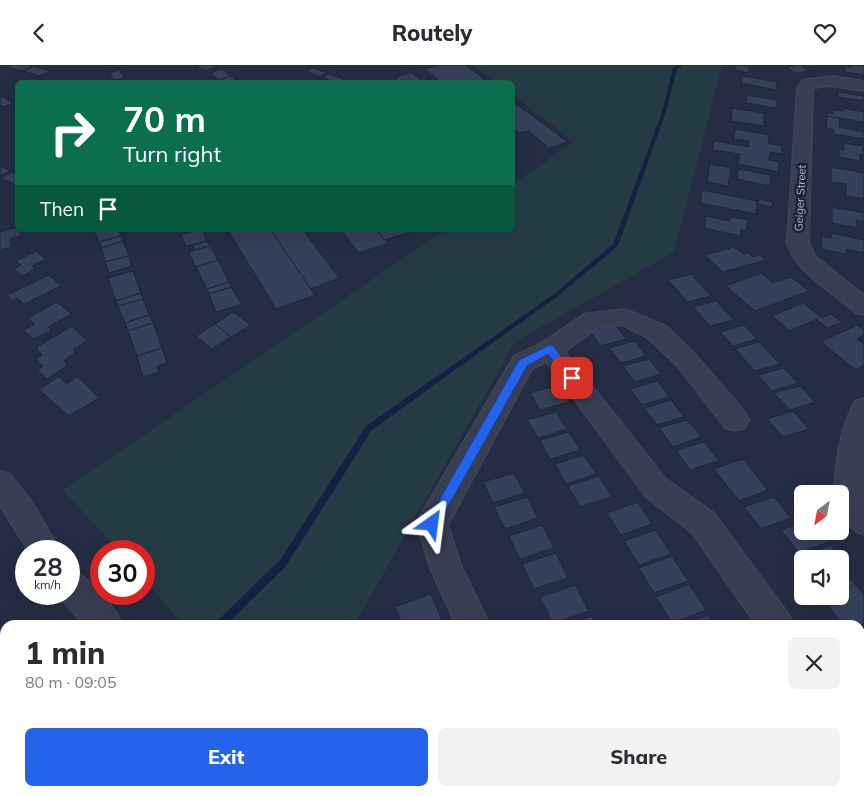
<!DOCTYPE html>
<html lang="en">
<head>
<meta charset="utf-8">
<style>
  :root { --surface:#fff; --page:#f2f2f3; --text:#2b2b33; --muted:#7c7c81; --accent:#2563eb }
  body { margin:0; font-family:Mulish,sans-serif; background:var(--page); color:var(--text); height:100vh; display:flex; flex-direction:column; font-size:19px; white-space:nowrap }
  * { box-sizing:border-box; margin:0 }
  p { font-size:16px; color:var(--muted) }
  .icon { flex:none; width:28px; height:28px; fill:none; stroke:currentColor; stroke-width:2; stroke-linecap:round; stroke-linejoin:round }
  .map { position:relative; flex:1; overflow:hidden }
  .panel { position:absolute; left:0px; top:555px; width:865px; height:176px; display:flex; flex-direction:column; background:var(--surface); border-radius:15px 15px 0 0; box-shadow:0 5px 20px #0002 }
  .panel>* { flex:none }
  .hud { position:absolute; left:15px; top:15px; width:500px; height:152px; border-radius:8px; box-shadow:0 5px 20px #0002; background:#0b6e4f; color:#fff; overflow:hidden }
  .needle { width:32px; rotate:212deg }
  .tools { position:absolute; left:794px; top:420px; display:grid; gap:10px }
  .tools a { display:grid; place-items:center; width:55px; height:55px; border-radius:8px; background:var(--surface); box-shadow:0 5px 20px #0002; font-size:25px }
  .speed { position:absolute; left:15px; top:475px; display:flex; gap:10px; font-size:25px; font-weight:700; text-align:center }
  .speed>* { display:grid; place-content:center; width:65px; height:65px; border-radius:50%; background:var(--surface); box-shadow:0 5px 20px #0002; line-height:1 }
  .speed small { font-size:12px; font-weight:400 }
  .speed .limit { border:8px solid #d22; background:#fff; color:#111 }
  .pin { position:absolute; display:grid; place-items:center; width:42px; height:42px; color:#fff; margin:-21px; border-radius:10px; box-shadow:0 2px 8px #0006 }
  .me { position:absolute; width:55px; margin:-28px; rotate:31deg; stroke-linejoin:round; filter:drop-shadow(0 0 4px #0008) }
  .turn { display:flex; align-items:center; gap:18px; height:105px; padding:0 25px; font-size:22px }
  .turn .icon { width:65px; height:65px; stroke-width:2.5 }
  .turn b { display:block; font-size:35px; line-height:42px }
  .then { display:flex; align-items:center; height:48px; padding:0 25px; background:#0003; gap:10px; font-size:19px }
  .round { display:grid; place-items:center; flex:none; width:52px; height:52px; border-radius:8px; background:var(--page) }
  .overview { display:flex; align-items:center; justify-content:space-between; height:85px; padding:0 25px }
  h1 { font-size:30px; font-weight:800; line-height:38px }
  .primary-button { display:flex; gap:10px; margin-top:auto; padding:10px 25px }
  .primary-button a { flex:1; height:58px; border-radius:8px; background:var(--accent); color:#fff; font-size:20px; font-weight:800; line-height:58px; text-align:center }
  .primary-button a+a { background:var(--page); color:var(--text) }
  header { display:flex; justify-content:space-between; align-items:center; height:65px; padding:0 25px; background:var(--surface); font-size:22px; font-weight:800 }
  .map>svg:first-child { display:block }
</style>
</head>
<body>
<header><svg class="icon" aria-label="back" viewBox="0 0 24 24"><path d="M15 5l-7 7 7 7"/></svg>Routely<svg class="icon" aria-label="heart" viewBox="0 0 24 24"><path d="M12 20l-8-8c-3-5 5-10 8-4 3-6 11-1 8 4z"/></svg></header>
<div class="map">
<svg width="864" height="731" viewBox="0 0 864 731">
  <rect width="100%" height="100%" fill="#242d43"/>
  <g fill="#263c44">
    <path d="M473 0H722L674 187 515 277 354 560H184L144 515V486H118L63 425 445 165H512L513 119 574 77 513 30 512 18 496 17Z"/>
    <path d="M0 563 5 568V726H155L159 731H0Z"/>
  </g>
  <g fill="none" stroke-linecap="round" stroke-linejoin="round">
    <g fill="#152143" fill-rule="evenodd">
      <path d="M678 0H683L677 4 666 47 618 181 558 231 372 365 286 501 226 560H214L216 557 280 495 366 361 554 229 613 179 662 47 673 3Z"/>
      <path d="M5 670V680L0 682V672Z"/>
    </g>
  </g>
  <g fill="#35405a" stroke="#1f263a">
    <path d="M10 0H30L32 1 22 6 7 2Z"/>
    <path d="M194 0H215L217 1 206 6Z"/>
    <path d="M438 0H466L489 18H442L425 4Z"/>
    <path d="M736 0 750 1 748 8 735 5Z"/>
    <path d="M801 0 810 6 795 8 786 2Z"/>
    <path d="M851 0 864 1V10L845 7V1L852 2Z"/>
    <path d="M34 1 50 6 39 11 23 6Z"/>
    <path d="M312 3 327 8 320 12 306 6Z"/>
    <path d="M222 4 231 11 219 15 210 8Z"/>
    <path d="M119 5 125 13 115 15 109 8Z"/>
    <path d="M411 7 424 18H400L395 13Z"/>
    <path d="M329 9 344 14 336 18 322 12Z"/>
    <path d="M231 11 239 18H222L219 15Z"/>
    <path d="M743 11 777 17 776 25 741 18Z"/>
    <path d="M838 27 864 31V36L838 32Z"/>
    <path d="M747 30 777 35 776 43 746 38Z"/>
    <path d="M3 32 14 38 4 42 0 40V33Z"/>
    <path d="M512 36 568 77 549 83 529 66 519 68 512 63Z"/>
    <path d="M732 43 764 48V61L731 56Z"/>
    <path d="M843 43 864 47V57L827 51V48L833 49 834 45 843 46Z"/>
    <path d="M827 51 840 53 839 62 864 67V74L834 69V65L826 63Z"/>
    <path d="M735 64 769 70 768 78 782 81 781 89 770 87 769 95 779 97 778 107 738 99 740 89 713 85 714 76 749 82V76L734 74Z"/>
    <path d="M843 78 863 81 864 90 860 89V96L839 92V84L844 85Z"/>
    <path d="M710 99 731 103 728 121 707 117Z"/>
    <path d="M0 101 11 106 0 111Z"/>
    <path d="M831 102 864 108V134L846 131V119L831 117Z"/>
    <path d="M738 104 771 110 770 121 737 114Z"/>
    <path d="M12 107 18 109 16 120 1 113Z"/>
    <path d="M702 125 757 136 756 149 700 138Z"/>
    <path d="M759 134 773 137 772 142 758 139Z"/>
    <path d="M832 142 864 148V157L856 155 857 163 832 158Z"/>
    <path d="M706 151 730 156 731 152 748 155 746 166 741 164 740 171 704 163Z"/>
    <path d="M18 162 21 171 10 174 11 182 1 185 2 192H0V167Z"/>
    <path d="M94 165H118L121 171 99 177Z"/>
    <path d="M198 165H202L207 176 186 181 181 170Z"/>
    <path d="M228 165H271L315 230 276 244Z"/>
    <path d="M271 165H303L339 213 311 224Z"/>
    <path d="M341 165H377L388 178 359 188Z"/>
    <path d="M377 165H415L385 175Z"/>
    <path d="M832 168 864 175V188L846 184V189L821 184 822 171 831 173Z"/>
    <path d="M121 171 123 176 102 183 99 177Z"/>
    <path d="M123 176 129 191 105 197 102 183Z"/>
    <path d="M207 176 210 181 195 185 193 180Z"/>
    <path d="M210 181 218 195 196 202 189 187Z"/>
    <path d="M734 182 743 189 748 188 753 192 760 190 766 195 723 207 705 190Z"/>
    <path d="M36 186 46 194 32 201 35 204 22 211 14 204 21 200 16 196Z"/>
    <path d="M129 191 132 201 109 208 105 197Z"/>
    <path d="M218 195 229 217 207 224 196 202Z"/>
    <path d="M133 206 141 228 116 236 108 213Z"/>
    <path d="M761 208 773 218 791 212 809 226 755 246 726 221Z"/>
    <path d="M691 209 711 231 688 237 668 215Z"/>
    <path d="M49 210 61 221 24 239 18 233 12 236 7 230Z"/>
    <path d="M229 217 231 222 209 229 207 224Z"/>
    <path d="M231 222 242 239 216 247 209 229Z"/>
    <path d="M141 228 143 234 118 241 116 236Z"/>
    <path d="M143 234 149 250 125 258 118 241Z"/>
    <path d="M716 236 734 255 710 261 693 242Z"/>
    <path d="M57 237 72 249 48 262 51 265 34 274 23 265 35 259 28 253Z"/>
    <path d="M803 238 822 253 831 249 842 257 828 263 816 254 790 266 772 251Z"/>
    <path d="M233 247 251 260 231 272 215 259Z"/>
    <path d="M149 250 153 258 128 266 125 258Z"/>
    <path d="M153 258 162 283 137 291 128 266Z"/>
    <path d="M215 259 231 272 212 284 196 271Z"/>
    <path d="M615 260 626 274 600 281 590 266Z"/>
    <path d="M744 260 757 274 733 281 720 267Z"/>
    <path d="M857 260 864 265V270L857 274 864 279V300L856 305 821 277Z"/>
    <path d="M72 261 87 276 73 285 75 288 64 295 67 301 47 314 37 305 43 301 36 294 42 290 36 283Z"/>
    <path d="M635 276 646 291 621 298 609 283Z"/>
    <path d="M759 277 780 299 755 306 735 284Z"/>
    <path d="M162 283 167 298 157 301 159 307 143 312 137 291Z"/>
    <path d="M649 294 661 309 635 317 623 301Z"/>
    <path d="M783 303 798 318 772 326 758 310Z"/>
    <path d="M59 311 66 319 78 312 99 333 69 351 39 325Z"/>
    <path d="M657 316 670 332 642 340 630 324Z"/>
    <path d="M558 320 569 337 540 345 530 328Z"/>
    <path d="M800 321 815 337 790 345 774 328Z"/>
    <path d="M671 335 684 352 657 360 644 343Z"/>
    <path d="M793 346 809 364 783 372 767 354Z"/>
    <path d="M556 347 567 364 538 373 527 355Z"/>
    <path d="M687 355 701 372 673 382 659 363Z"/>
    <path d="M569 367 580 385 550 394 540 375Z"/>
    <path d="M704 377 719 396 690 405 676 385Z"/>
    <path d="M584 390 596 409 566 419 555 399Z"/>
    <path d="M743 394 768 425 739 436 714 404Z"/>
    <path d="M514 408 525 428 493 438 483 417Z"/>
    <path d="M599 411 612 432 580 442 568 421Z"/>
    <path d="M527 432 538 453 505 464 494 442Z"/>
    <path d="M774 432 791 453 761 464 744 442Z"/>
    <path d="M638 437 652 459 621 470 607 448Z"/>
    <path d="M802 458V466H820L829 477 799 488 781 465Z"/>
    <path d="M542 460 554 483 520 494 509 471Z"/>
    <path d="M656 465 671 489 639 500 624 476Z"/>
    <path d="M831 480 851 504 840 509V494H803L801 491Z"/>
    <path d="M556 488 568 513 534 524 522 499Z"/>
    <path d="M672 491 688 516 654 528 639 503Z"/>
    <path d="M848 511 864 530V559L860 561 843 560 821 531H840V514Z"/>
    <path d="M689 519 706 545 672 558 656 532Z"/>
    <path d="M575 520 589 546 553 558 540 532Z"/>
    <path d="M431 529 444 560H402L395 542Z"/>
    <path d="M708 550 714 560H682Z"/>
    <path d="M592 551 597 560H567Z"/>
  </g>
  <g fill="none" stroke-linecap="round" stroke-linejoin="round">
    <defs>
      <g id="minor">
        <path d="M831 11 864 16V26L831 21 813 23 809 178 815 191 864 230V250L856 248C833 229 795 206 787 178L797 23 803 15Z"/>
        <path d="M625 244 666 261 695 289 745 347 749 355 745 363 735 366 725 363 677 301 648 273 622 260 598 263 565 286 666 414 714 448 788 548 793 560H756L692 468 646 432 546 297 532 304 448 460 461 500 490 560H456L430 503 417 459 421 449 514 291 541 278 584 249Z"/>
        <path d="M864 333V470C843 462 840 449 840 429H834V425C836 394 840 363 855 336Z"/>
        <path d="M860 664 864 666V731H846L844 727 843 731H789L791 726H860Z"/>
        <path d="M530 726H571L573 731H532Z"/>
      </g>
      <g id="tertiary">
        <path d="M0 406 10 409 30 434 61 486H28L0 441Z"/>
        <path d="M69 504C88 510 115 541 123 560H84L57 529H69Z"/>
        <path d="M273 726H317L319 731H275Z"/>
      </g>
    </defs>
    <use href="#minor" stroke="#42485c" stroke-width="2"/>
    <use href="#tertiary" stroke="#42485c" stroke-width="2"/>
    <use href="#minor" fill="#383f53" fill-rule="evenodd"/>
    <use href="#tertiary" fill="#383f53" fill-rule="evenodd"/>
  </g>
  <path fill="#2563eb" stroke="#184099" d="M550 280 553 281 576 310 577 313 576 316H568L548 289 527 301 436 463 432 464 428 463 426 459 428 455 519 295Z"/>
  <g text-anchor="middle" stroke-width="5" stroke-linejoin="round" paint-order="stroke">
    <g font-size="11" fill="#b5bbcd" stroke="#1d2438">
      <text transform="translate(800 133) rotate(-87)" y="4">Geiger Street</text>
    </g>
  </g>
</svg>
<div class="tools">
<a><svg class="needle" viewBox="-14 -14 28 28"><path d="M0-13l5 13h-10z" fill="#e53935"/><path d="M0 13l5-13h-10z" fill="#7c7c81"/></svg></a>
<a><svg class="icon" aria-label="sound" viewBox="0 0 24 24"><path d="M4 9h4l5-4v14l-5-4H4zM17 9q2 3 0 6"/></svg></a>
</div>
<div class="speed"><div>28<small>km/h</small></div><div class="limit">30</div></div>
<div class="pin" style="left:572px;top:313px;background:#d93025"><svg class="icon" aria-label="arrive" viewBox="0 0 24 24"><path d="M6 21V4h12l-3 4 3 4H6"/></svg></div>
<svg class="me" style="left:432px;top:459px" viewBox="-20 -20 40 40"><path d="M0-17L14 15 0 8-14 15z" fill="#2563eb" stroke="#fff" stroke-width="4"/></svg>
<div class="hud">
<div class="turn"><svg class="icon" aria-label="right" viewBox="0 0 24 24"><path d="M7 20v-9h11M14 6l5 5-5 5"/></svg><div><b>70 m</b>Turn right</div></div>
<div class="then">Then<svg class="icon" aria-label="arrive" viewBox="0 0 24 24"><path d="M6 21V4h12l-3 4 3 4H6"/></svg></div>
</div>
<section class="panel">
<div class="overview"><div><h1>1 min</h1><p>80 m · 09:05</p></div><a class="round"><svg class="icon" aria-label="close" viewBox="0 0 24 24"><path d="M6 6l12 12M18 6L6 18"/></svg></a></div>
<div class="primary-button"><a>Exit</a><a>Share</a></div>
</section>
</div>
</body>
</html>
